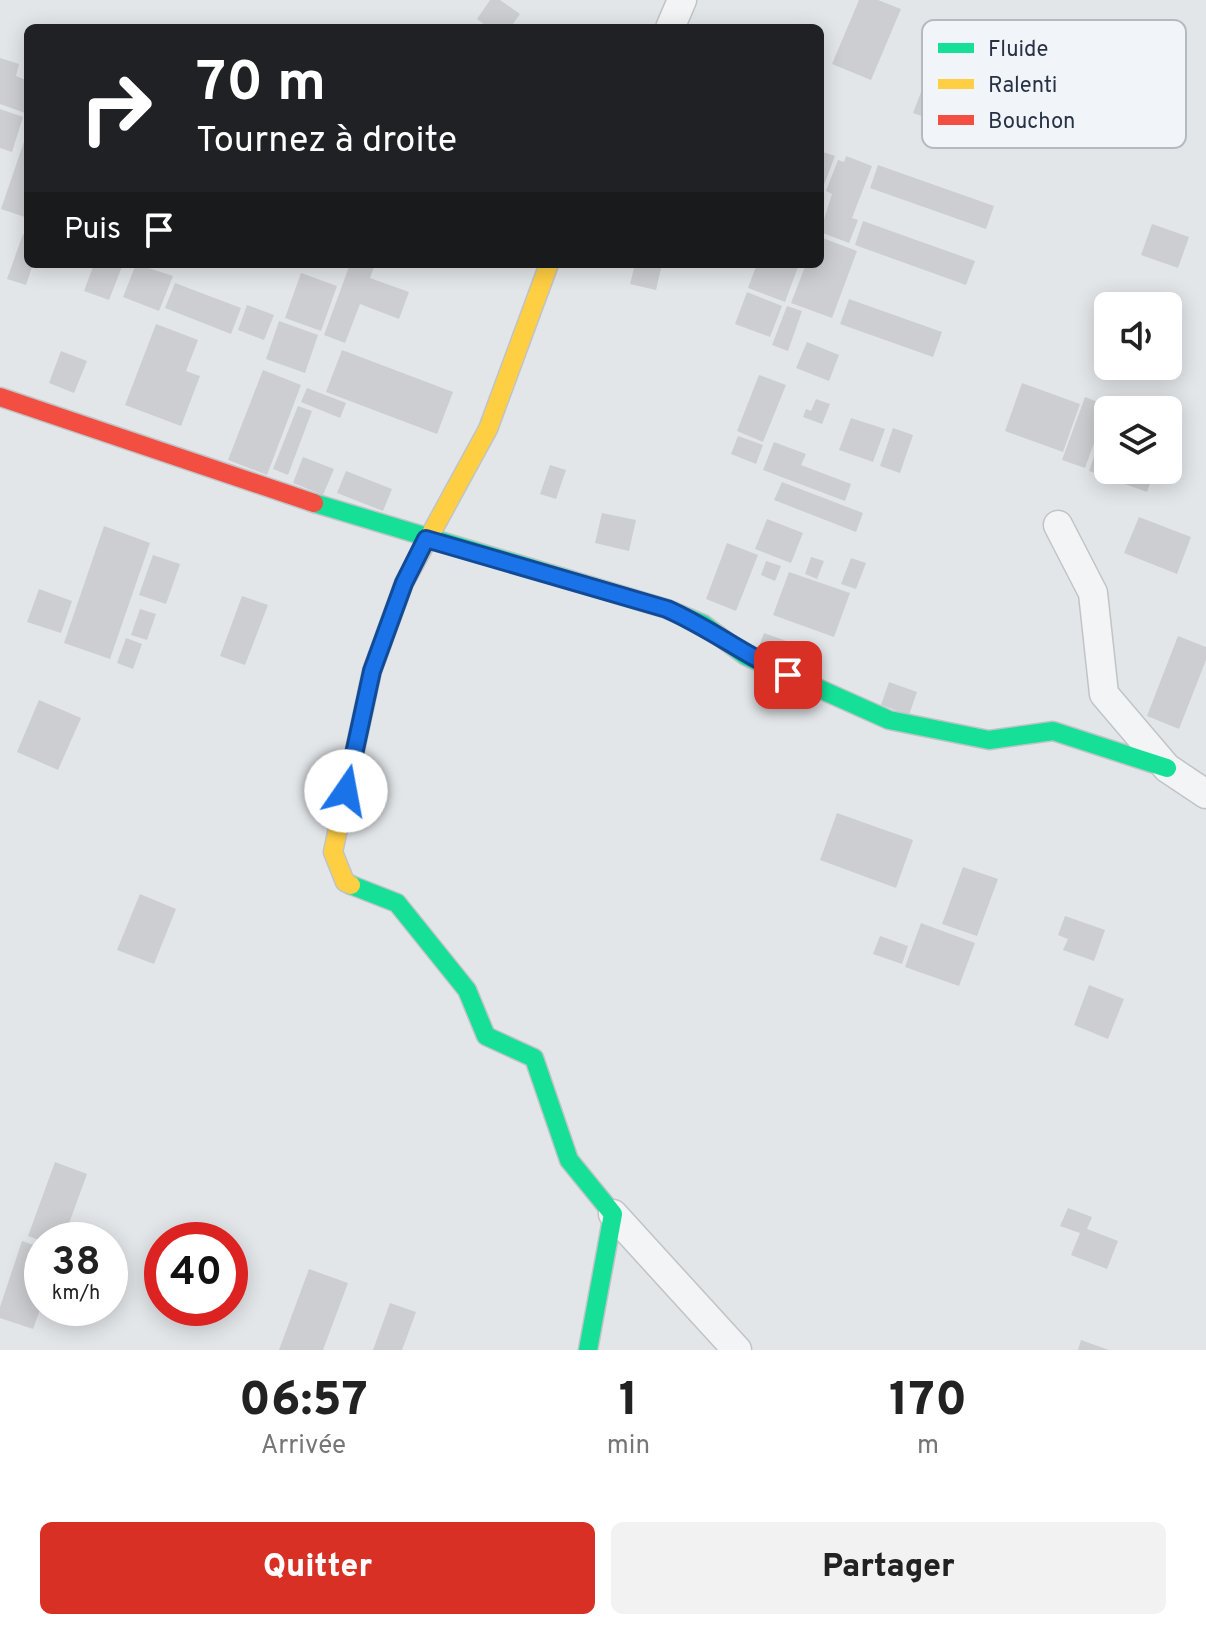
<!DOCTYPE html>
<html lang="fr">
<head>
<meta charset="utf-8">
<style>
  :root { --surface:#fff; --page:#f2f2f2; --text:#222; --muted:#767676; --accent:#d93025 }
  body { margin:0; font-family:Overpass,sans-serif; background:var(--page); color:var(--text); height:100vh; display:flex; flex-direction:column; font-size:30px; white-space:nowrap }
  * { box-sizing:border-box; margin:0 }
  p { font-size:26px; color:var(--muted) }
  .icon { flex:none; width:44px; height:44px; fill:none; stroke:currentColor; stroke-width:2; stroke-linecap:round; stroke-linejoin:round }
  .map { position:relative; height:1350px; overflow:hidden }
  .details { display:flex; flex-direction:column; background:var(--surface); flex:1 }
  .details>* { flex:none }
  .hud { position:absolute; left:24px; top:24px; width:800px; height:244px; border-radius:12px; box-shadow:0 4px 20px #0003; background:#202124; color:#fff; overflow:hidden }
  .fabs { position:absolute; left:1094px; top:292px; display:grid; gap:16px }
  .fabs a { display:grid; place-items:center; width:88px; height:88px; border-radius:12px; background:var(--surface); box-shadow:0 4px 20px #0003; font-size:40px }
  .speed { position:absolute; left:24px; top:1222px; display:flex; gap:16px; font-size:40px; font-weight:700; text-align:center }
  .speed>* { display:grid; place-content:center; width:104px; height:104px; border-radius:50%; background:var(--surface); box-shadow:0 4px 20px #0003; line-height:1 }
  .speed small { font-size:20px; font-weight:400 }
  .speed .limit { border:12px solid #d22; background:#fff; color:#111 }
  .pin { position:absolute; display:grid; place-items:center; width:68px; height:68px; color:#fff; margin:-34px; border-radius:16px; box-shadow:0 4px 12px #0006 }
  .me { position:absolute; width:88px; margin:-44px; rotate:12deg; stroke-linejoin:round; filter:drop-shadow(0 0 6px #0008) }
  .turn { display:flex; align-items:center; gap:28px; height:168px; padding:0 40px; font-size:36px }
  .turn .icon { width:104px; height:104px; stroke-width:2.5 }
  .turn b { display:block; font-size:56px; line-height:68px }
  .then { display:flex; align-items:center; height:76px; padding:0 40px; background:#0003; gap:16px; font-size:30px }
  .eta { display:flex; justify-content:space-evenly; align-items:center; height:136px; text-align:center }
  .eta b { font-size:48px; font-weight:800; line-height:56px }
  .action { display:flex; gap:16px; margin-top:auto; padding:16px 40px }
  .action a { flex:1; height:92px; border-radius:12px; background:var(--accent); color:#fff; font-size:32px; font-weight:800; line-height:92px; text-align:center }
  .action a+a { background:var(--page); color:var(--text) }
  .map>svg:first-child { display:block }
</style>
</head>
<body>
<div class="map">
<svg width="1206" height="1350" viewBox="0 0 1206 1350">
  <rect width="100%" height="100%" fill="#e3e6e9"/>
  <g fill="#ccced2">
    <path d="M490 0H500L520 14 510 28H489L477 19Z"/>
    <path d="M859 0H878L901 9 871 80 832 64Z"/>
    <path d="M0 58 19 64 16 76 26 80 28 75V114L0 104Z"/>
    <path d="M921 92 944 100 937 121 913 113Z"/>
    <path d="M0 109 23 117 12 152 0 148Z"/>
    <path d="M28 130V218L1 209Z"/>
    <path d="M820 151 835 156 820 195Z"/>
    <path d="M846 156 872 166 852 218 858 220 849 243 820 232 832 194 826 191 838 160 844 162Z"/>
    <path d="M878 165 994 206 986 229 870 188Z"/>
    <path d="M863 221 975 261 966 285 855 245Z"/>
    <path d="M1152 224 1189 237 1178 268 1141 255Z"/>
    <path d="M23 234 28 236V264H33L26 285 7 279Z"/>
    <path d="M820 237 857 251 832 318 791 303 806 264H820Z"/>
    <path d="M94 264H123L109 300 84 291Z"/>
    <path d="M136 264 173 276 159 311 123 297Z"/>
    <path d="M350 264H375L370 278 409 292 399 319 360 304 345 343 324 335Z"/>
    <path d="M635 264H662L656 290 630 284Z"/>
    <path d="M757 264H799L785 302 748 288Z"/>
    <path d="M301 273 337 286 321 331 285 318Z"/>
    <path d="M175 283 241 308 231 334 165 308Z"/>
    <path d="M747 292 782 306 770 337 735 324Z"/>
    <path d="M849 299 942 332 933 357 840 324Z"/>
    <path d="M247 305 274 315 264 340 238 330Z"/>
    <path d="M787 306 802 311 788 351 772 345Z"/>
    <path d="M279 321 318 335 305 373 266 359Z"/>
    <path d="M156 324 198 340 186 371 200 376 181 426 125 405Z"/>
    <path d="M807 342 839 355 829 381 796 368Z"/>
    <path d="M342 350 453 392 437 434 326 392Z"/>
    <path d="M61 351 87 361 74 393 49 383Z"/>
    <path d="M263 370 301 385 267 475 228 460Z"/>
    <path d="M759 375 786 385 763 442 737 431Z"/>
    <path d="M1022 383 1080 404 1063 452 1005 431Z"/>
    <path d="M307 388 346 403 340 418 301 402Z"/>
    <path d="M1085 397 1119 410H1108V420L1103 418 1085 468 1062 460Z"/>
    <path d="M816 399 830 404 822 424 803 417 806 409 811 411Z"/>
    <path d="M298 406 312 411 288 475 273 469Z"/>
    <path d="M851 418 885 429 873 462 839 450Z"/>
    <path d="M893 428 913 435 900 473 880 466Z"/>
    <path d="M738 436 763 445 756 464 731 454Z"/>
    <path d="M774 442 806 454 801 465 851 484 845 501 763 470Z"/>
    <path d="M1096 451 1108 455V470H1155L1147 492 1089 471Z"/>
    <path d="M303 457 334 469 323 495 293 483Z"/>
    <path d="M550 465 566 470 556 499 540 494Z"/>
    <path d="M346 471 392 489 383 511 337 493Z"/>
    <path d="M782 482 863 513 856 532 774 500Z"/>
    <path d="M602 513 636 520 629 551 595 543Z"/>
    <path d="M1139 517 1191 537 1177 574 1124 553Z"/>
    <path d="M767 519 803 533 791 563 755 549Z"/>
    <path d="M104 526 150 543 110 659 64 643Z"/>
    <path d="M727 543 758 555 736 611 706 599Z"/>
    <path d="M153 555 180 564 166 604 139 595Z"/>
    <path d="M811 557 824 561 817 579 805 574Z"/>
    <path d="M851 558 866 563 856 589 841 584Z"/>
    <path d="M766 561 781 566 775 581 761 575Z"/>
    <path d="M789 572 850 593 834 637 773 615Z"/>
    <path d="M39 589 72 601 61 633 27 622Z"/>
    <path d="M242 596 268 605 245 665 220 656Z"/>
    <path d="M140 609 156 614 147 640 131 635Z"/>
    <path d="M764 633 800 646 792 668 756 655Z"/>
    <path d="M1178 636 1206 647V660L1179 729 1147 716Z"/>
    <path d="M126 638 142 644 133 669 117 663Z"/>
    <path d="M889 682 917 692 909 715 881 705Z"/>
    <path d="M39 700 81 718 58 770 17 752Z"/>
    <path d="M837 813 913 840 896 888 820 860Z"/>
    <path d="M963 867 998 879 977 936 942 924Z"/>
    <path d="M140 894 176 909 154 964 117 950Z"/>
    <path d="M1065 916 1105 930 1094 961 1063 950 1068 939 1058 935Z"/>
    <path d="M921 923 975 943 959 986 905 967Z"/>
    <path d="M880 936 908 946 902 964 873 954Z"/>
    <path d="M1089 985 1124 999 1108 1039 1074 1025Z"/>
    <path d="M55 1162 87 1174 63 1240 42 1241 28 1236Z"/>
    <path d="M1068 1208 1092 1217 1087 1229 1118 1241 1107 1269 1071 1255 1080 1233 1060 1226Z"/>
    <path d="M22 1241 42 1248V1304L33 1329 0 1318V1307Z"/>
    <path d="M309 1269 348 1283 323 1350H279Z"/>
    <path d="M390 1303 416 1312 402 1350H373Z"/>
    <path d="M1081 1340 1109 1350H1078Z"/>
  </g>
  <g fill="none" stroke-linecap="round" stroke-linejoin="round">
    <defs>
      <g id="street">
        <path d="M670 28 682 0"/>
        <path d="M1058 525 1093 593 1104 694 1167 768 1206 794"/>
        <path d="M613 1214 737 1350"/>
      </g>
      <g id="fast">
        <path d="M314 503 667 609 703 624 746 656 889 720 989 740 1053 731 1167 768"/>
        <path d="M351 885 397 903 467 990 486 1036 534 1058 569 1160 613 1214 588 1350"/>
      </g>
      <path id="slow" d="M351 885 345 882 333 852 372 671 404 583 488 429 549 264"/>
      <path id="jam" d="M0 397 314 503"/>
    </defs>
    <use href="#street" stroke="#c1c4c7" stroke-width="31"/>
    <use href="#fast" stroke="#c1c4c7" stroke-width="21"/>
    <use href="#slow" stroke="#c1c4c7" stroke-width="21"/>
    <use href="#jam" stroke="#c1c4c7" stroke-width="21"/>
    <use href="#street" stroke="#f3f4f5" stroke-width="28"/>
    <use href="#fast" stroke="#16e098" stroke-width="18"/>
    <use href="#slow" stroke="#ffcf43" stroke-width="18"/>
    <use href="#jam" stroke="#f24e42" stroke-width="18"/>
  </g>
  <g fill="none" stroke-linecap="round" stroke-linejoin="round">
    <defs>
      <path id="route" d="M346 791 372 671 404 583 426 539 667 609C710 628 746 656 788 675"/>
    </defs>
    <use href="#route" stroke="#114b97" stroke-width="20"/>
    <use href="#route" stroke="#1a73e8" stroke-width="14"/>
  </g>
  <rect x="922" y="20" width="264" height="128" rx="12" fill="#f1f4f8" stroke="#b4bac2" stroke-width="2"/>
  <rect x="938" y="43" width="36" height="10" fill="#16e098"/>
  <rect x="938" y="79" width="36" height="10" fill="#ffcf43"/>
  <rect x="938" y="115" width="36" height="10" fill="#f24e42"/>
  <g font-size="22" fill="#273245">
    <text x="988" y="56">Fluide</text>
    <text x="988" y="92">Ralenti</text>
    <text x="988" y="128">Bouchon</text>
  </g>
</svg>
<div class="fabs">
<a><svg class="icon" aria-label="sound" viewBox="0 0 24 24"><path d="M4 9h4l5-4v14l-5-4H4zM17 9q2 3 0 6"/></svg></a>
<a><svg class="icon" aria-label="layers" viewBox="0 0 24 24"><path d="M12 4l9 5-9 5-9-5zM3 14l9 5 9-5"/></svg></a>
</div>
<div class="speed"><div>38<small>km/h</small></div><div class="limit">40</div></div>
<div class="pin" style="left:788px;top:675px;background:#d93025"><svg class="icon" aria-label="arrive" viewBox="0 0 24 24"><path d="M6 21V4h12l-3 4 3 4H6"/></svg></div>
<svg class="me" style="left:346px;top:791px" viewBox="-20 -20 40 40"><circle r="19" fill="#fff"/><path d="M0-13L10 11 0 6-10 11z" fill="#1a73e8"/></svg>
<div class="hud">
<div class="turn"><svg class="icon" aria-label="right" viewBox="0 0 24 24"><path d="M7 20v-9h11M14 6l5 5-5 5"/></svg><div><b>70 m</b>Tournez à droite</div></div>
<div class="then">Puis<svg class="icon" aria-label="arrive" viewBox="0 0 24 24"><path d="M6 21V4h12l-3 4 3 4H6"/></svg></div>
</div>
</div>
<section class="details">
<div class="eta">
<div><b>06:57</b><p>Arrivée</p></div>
<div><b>1</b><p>min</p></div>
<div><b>170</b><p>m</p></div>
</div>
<div class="action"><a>Quitter</a><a>Partager</a></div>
</section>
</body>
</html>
